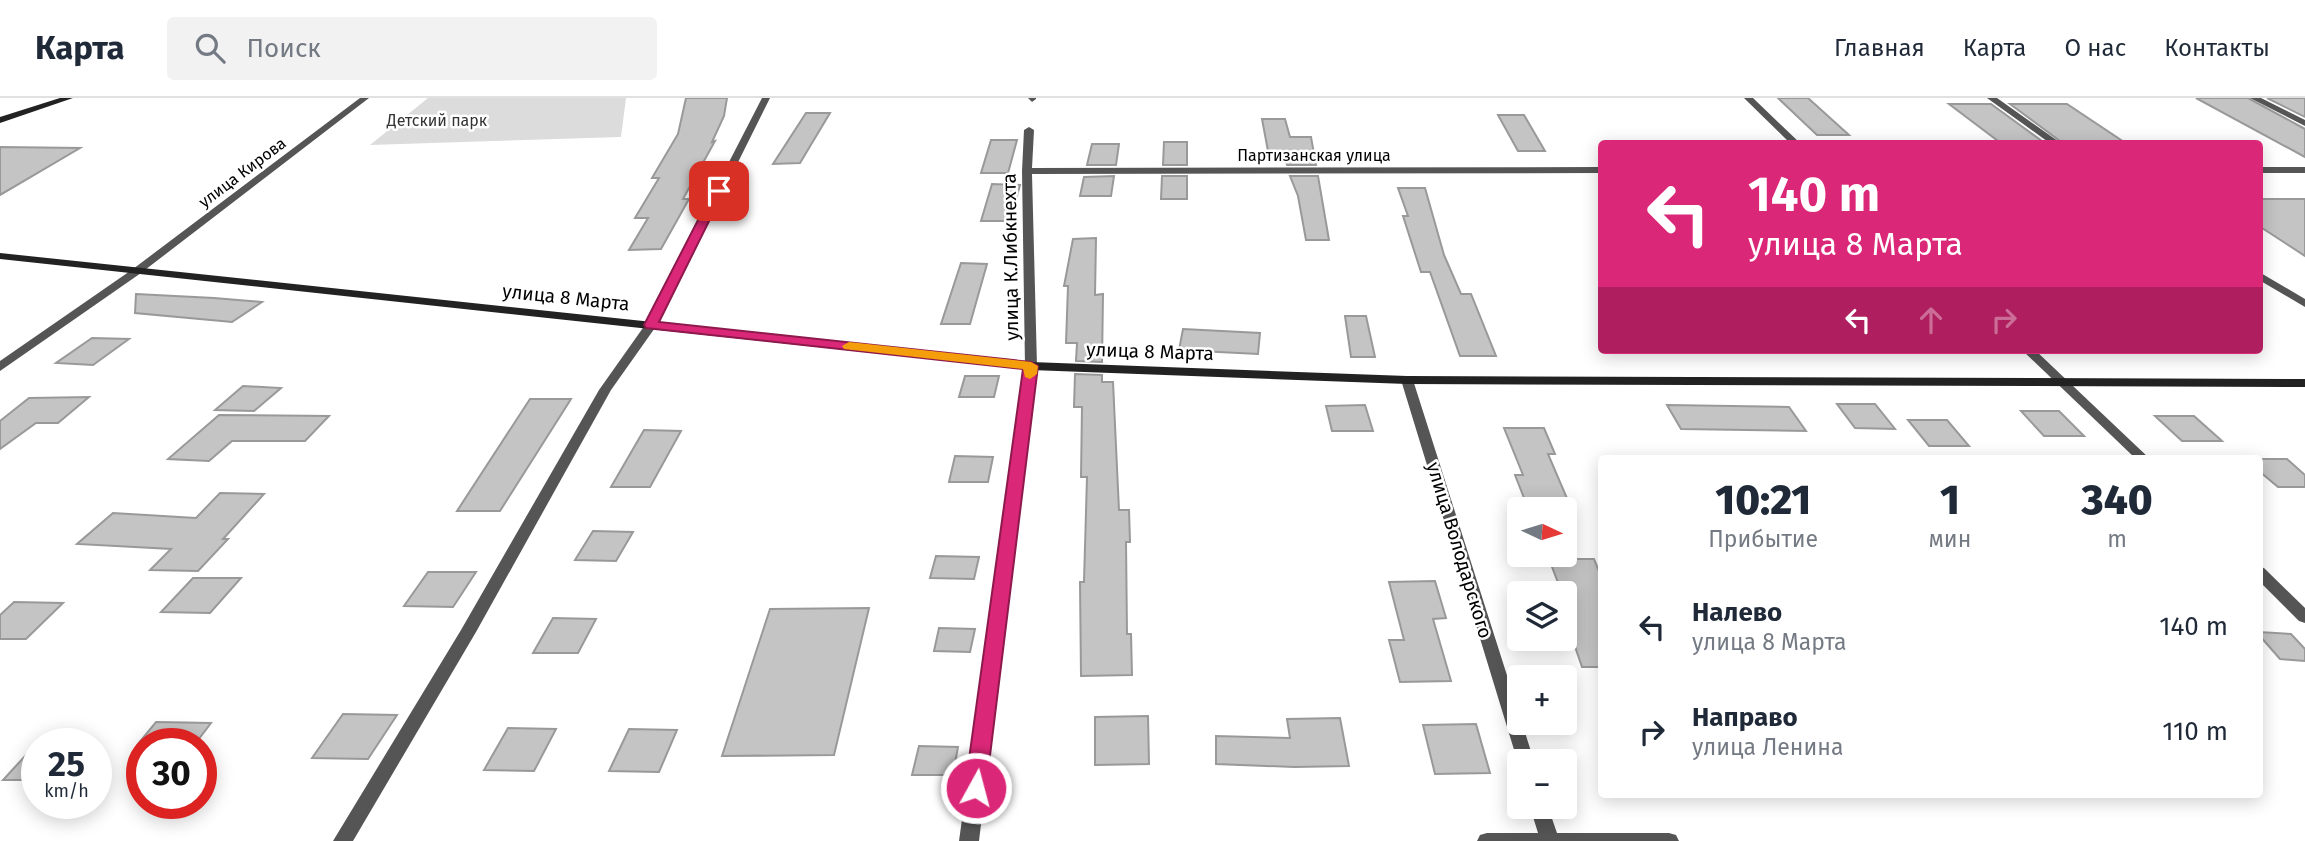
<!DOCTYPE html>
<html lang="ru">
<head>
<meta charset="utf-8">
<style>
  :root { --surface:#fff; --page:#f2f2f3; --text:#1f2937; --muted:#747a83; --line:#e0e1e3 }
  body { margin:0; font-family:"Fira Sans",sans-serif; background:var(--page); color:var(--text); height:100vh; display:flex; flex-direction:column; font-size:26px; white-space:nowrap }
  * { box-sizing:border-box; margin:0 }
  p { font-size:23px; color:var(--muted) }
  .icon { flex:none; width:38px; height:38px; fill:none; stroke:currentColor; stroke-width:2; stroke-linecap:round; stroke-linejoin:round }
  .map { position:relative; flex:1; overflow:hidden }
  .panel { position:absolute; left:1598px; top:357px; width:665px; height:343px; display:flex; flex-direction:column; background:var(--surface); border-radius:7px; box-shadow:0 4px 18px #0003 }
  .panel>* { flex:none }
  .banner { position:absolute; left:1598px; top:42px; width:665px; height:214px; border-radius:7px; box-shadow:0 4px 18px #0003; background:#db2777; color:#fff; overflow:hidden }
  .needle { width:46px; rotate:94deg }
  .controls { position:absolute; left:1507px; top:399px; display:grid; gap:14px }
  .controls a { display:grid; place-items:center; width:70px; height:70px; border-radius:7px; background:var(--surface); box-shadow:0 4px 18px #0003; font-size:35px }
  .speed { position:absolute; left:21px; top:630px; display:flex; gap:14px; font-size:35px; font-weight:700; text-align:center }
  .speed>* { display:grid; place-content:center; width:91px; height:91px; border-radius:50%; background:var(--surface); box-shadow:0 4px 18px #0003; line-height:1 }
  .speed small { font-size:18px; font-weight:400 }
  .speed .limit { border:10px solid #d22; background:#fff; color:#111 }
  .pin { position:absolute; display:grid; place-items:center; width:60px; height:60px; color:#fff; margin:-30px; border-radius:14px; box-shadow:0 4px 10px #0006 }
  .me { position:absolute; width:77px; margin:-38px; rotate:7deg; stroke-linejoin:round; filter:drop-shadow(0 0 5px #0008) }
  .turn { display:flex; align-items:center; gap:24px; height:147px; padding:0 35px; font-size:32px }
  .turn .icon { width:91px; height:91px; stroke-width:2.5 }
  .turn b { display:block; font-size:49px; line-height:60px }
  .lanes { display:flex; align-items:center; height:66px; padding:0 35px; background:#0003; justify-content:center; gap:35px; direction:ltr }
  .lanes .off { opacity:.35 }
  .eta { display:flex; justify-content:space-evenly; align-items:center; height:119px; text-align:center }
  .eta b { font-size:42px; font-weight:800; line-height:49px }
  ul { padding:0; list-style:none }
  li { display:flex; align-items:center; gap:21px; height:105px; padding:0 35px }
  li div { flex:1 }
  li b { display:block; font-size:26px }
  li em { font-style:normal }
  header { display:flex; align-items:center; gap:42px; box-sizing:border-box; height:98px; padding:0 35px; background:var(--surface); border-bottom:2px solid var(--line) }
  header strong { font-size:33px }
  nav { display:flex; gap:38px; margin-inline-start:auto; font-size:24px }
  .search { width:490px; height:63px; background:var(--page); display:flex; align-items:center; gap:18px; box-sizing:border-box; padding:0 24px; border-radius:7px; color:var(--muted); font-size:26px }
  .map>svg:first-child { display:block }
</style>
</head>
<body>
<header>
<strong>Карта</strong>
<div class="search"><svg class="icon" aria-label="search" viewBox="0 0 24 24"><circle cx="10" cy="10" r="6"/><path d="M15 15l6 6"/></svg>Поиск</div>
<nav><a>Главная</a><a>Карта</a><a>О нас</a><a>Контакты</a></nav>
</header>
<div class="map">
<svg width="2305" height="743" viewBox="0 0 2305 743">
  <rect width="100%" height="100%" fill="#fff"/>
  <path fill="#dcdcdc" d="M428 0H626L621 39 370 47Z"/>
  <g fill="#c4c4c4" stroke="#999" stroke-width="2">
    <path d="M686 0H727L724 18 712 44 715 43 683 101H689L661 151 629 152 648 120H635L659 80H652L678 36Z"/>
    <path d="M1778 0H1808L1849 37H1817Z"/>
    <path d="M2196 0H2248L2305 31V59Z"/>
    <path d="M2267 0H2305V19Z"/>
    <path d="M1949 6H1991L2046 46H2002Z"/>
    <path d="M2010 6H2067L2127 46H2064Z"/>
    <path d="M806 15H830L800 65 773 66Z"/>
    <path d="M1498 17H1524L1545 53H1518Z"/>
    <path d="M1262 21H1285L1290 39H1311L1316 67H1287L1283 53H1268Z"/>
    <path d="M991 42H1017L1008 75H981Z"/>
    <path d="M1164 44H1187V67H1163Z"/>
    <path d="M1092 46H1119L1116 67H1087Z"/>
    <path d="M0 49 80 50 0 97Z"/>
    <path d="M1114 78 1111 98H1080L1084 79Z"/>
    <path d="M1162 78H1187V101H1161Z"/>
    <path d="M1290 78H1318L1329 142H1306L1298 98Z"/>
    <path d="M992 86 1020 87 1010 123H981Z"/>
    <path d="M1398 90H1425L1444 157 1461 196H1471L1496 258H1460L1430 174H1421L1403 118H1408Z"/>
    <path d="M2259 101H2305V158L2259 128Z"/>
    <path d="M1096 140 1095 197 1103 196 1102 264 1076 263 1077 245H1066L1068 188H1064L1073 141Z"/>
    <path d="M961 165 987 166 970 226H941Z"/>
    <path d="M136 196 214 200 262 204 232 224 135 215Z"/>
    <path d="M1345 218H1366L1375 259H1351Z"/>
    <path d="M1183 231 1260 235 1258 256 1179 252Z"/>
    <path d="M92 240 129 241 93 267 56 265Z"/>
    <path d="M1075 276 1102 277V284H1113L1119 412H1129L1130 444H1126L1127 536H1131L1132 577 1081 578 1080 484H1084L1087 379H1081L1082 309H1074Z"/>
    <path d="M965 278H999L994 299H959Z"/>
    <path d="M243 288 281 290 254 313 215 312Z"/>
    <path d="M89 299 58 325H36L0 351V323L29 300Z"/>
    <path d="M530 301H571L500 413H457Z"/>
    <path d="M1837 306H1875L1895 331 1855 330Z"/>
    <path d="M1365 307 1373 333H1332L1326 308Z"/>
    <path d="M1667 307 1789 309 1806 333 1681 331Z"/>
    <path d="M2021 313H2059L2084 338H2044Z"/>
    <path d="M219 317 329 318 305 343H232L209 363 168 361Z"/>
    <path d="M2155 318H2194L2222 343H2182Z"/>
    <path d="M1908 322H1947L1969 348H1929Z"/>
    <path d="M1504 330H1544L1555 356H1548L1569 405H1526L1515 377H1523Z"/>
    <path d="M644 332 681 333 650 389H611Z"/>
    <path d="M955 358 993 359 988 384H949Z"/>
    <path d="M2259 361H2287L2305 377V389H2278L2259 373Z"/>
    <path d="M220 395 264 396 223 441H228L198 473 150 472 171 451 77 446 113 415 196 420Z"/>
    <path d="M593 433 633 434 616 463 575 462Z"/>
    <path d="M936 458 979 459 974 481 930 480Z"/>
    <path d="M1549 461H1594L1601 478V569H1582L1569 531H1575L1564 495H1562Z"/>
    <path d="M428 474H476L453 509 404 508Z"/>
    <path d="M193 480H241L210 515 161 514Z"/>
    <path d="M1435 483 1446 520 1433 521 1451 583 1400 584 1389 542H1404L1389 484Z"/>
    <path d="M14 504 63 505 26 541H0V517Z"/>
    <path d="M869 510 834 657 722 658 770 511Z"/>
    <path d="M553 520 596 521 578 555H533Z"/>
    <path d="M939 530 975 531 970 554 934 553Z"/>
    <path d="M2259 534 2291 536 2305 551V563L2280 561 2259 537Z"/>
    <path d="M343 616 397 617 368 661 312 660Z"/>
    <path d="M1148 618 1149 666 1095 667V619Z"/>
    <path d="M1340 620 1349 668 1294 669 1216 666V638L1290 640 1287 621Z"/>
    <path d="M156 624 211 625 195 646H138Z"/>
    <path d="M1476 626 1490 675 1435 676 1423 627Z"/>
    <path d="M508 630 556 631 534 673 484 672Z"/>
    <path d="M629 631 677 632 659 674 609 673Z"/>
    <path d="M37 645V682H3Z"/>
    <path d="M919 648 958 649 953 677H912Z"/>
  </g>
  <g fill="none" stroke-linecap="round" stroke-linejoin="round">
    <g fill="#555" fill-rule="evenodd">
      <path d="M360 0H369L141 175 0 273V263L133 171Z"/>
      <path d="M762 0H770L657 227 611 292 476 534 353 743H333L461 532 599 292 645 227Z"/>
      <path d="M1028 0H1036V1L1032 4Z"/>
      <path d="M1744 0H1753L1801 46H1791Z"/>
      <path d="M1987 0H1997L2062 46H2051Z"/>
      <path d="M2250 0H2261L2305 22V28Z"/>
      <path d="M1029 29 1034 32 1032 70 1601 69V75L1032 76 1037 268 979 743H959L1025 268 1022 73 1024 32Z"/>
      <rect x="2259" y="69" width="46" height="6"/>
      <path d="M2259 174 2305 201V209L2259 182Z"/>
      <path d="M2022 252H2035L2149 360H2135Z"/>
      <path d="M1407 278 1413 282 1519 615V625H1522L1534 663H1519V668L1401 282Z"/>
      <path d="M2259 469 2264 470 2305 510V525L2299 523 2259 483Z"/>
      <path d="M1530 709H1548L1557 735H1669L1676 737 1679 743H1477L1480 737 1487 735H1538Z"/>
    </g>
    <g fill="#222" fill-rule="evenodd">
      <path d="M60 0H73L0 25V19Z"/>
      <path d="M0 155 1031 264 1407 278 2305 281V289L1407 286 1031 272 0 161Z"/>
    </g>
  </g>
  <path fill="#db2777" stroke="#8e194d" stroke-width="2" d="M719 90 724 93 659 224 1031 264 1038 268 986 690 983 696 976 699 968 696 965 690 1023 271 646 230 644 227 713 93Z"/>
  <path fill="#f59e0b" d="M849 244 1031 264 1038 268 1037 276 1030 281 1025 279 1023 271 844 251 842 248Z"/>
  <g text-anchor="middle" stroke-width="5" stroke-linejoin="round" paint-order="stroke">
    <g font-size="16" fill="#333" stroke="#fff">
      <text x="437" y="28">Детский парк</text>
    </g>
    <g font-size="16" fill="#000" stroke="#fff">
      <text x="1314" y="63">Партизанская улица</text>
      <text transform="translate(242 74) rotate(-37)" y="6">улица Кирова</text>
    </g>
    <g font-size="19" fill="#000" stroke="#fff">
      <text transform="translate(1010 159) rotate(-91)" y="7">улица К.Либкнехта</text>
      <text transform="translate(566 199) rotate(6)" y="7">улица 8 Марта</text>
      <text transform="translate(1150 253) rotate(2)" y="7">улица 8 Марта</text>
      <text transform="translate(1460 452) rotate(73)" y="7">улица Володарского</text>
    </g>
  </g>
</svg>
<div class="controls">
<a><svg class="needle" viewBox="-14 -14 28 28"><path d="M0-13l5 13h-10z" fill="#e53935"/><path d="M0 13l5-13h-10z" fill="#747a83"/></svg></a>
<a><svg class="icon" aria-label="layers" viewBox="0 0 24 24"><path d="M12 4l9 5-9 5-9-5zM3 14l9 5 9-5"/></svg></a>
<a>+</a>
<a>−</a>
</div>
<div class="speed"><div>25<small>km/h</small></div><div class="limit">30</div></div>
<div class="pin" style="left:719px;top:93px;background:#d93025"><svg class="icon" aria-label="arrive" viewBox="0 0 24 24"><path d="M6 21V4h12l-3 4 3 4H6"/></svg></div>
<svg class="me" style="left:976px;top:690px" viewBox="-20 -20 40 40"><circle r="17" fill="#db2777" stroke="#fff" stroke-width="3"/><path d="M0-11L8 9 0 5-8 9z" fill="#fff"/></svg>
<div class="banner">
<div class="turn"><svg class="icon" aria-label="left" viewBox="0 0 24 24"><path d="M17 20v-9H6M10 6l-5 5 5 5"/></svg><div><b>140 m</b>улица 8 Марта</div></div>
<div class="lanes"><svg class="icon" aria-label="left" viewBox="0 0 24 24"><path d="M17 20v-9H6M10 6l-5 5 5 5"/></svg><svg class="icon off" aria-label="ahead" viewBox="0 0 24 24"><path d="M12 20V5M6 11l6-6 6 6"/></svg><svg class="icon off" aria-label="right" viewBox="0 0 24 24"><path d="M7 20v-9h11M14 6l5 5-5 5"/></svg></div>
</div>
<section class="panel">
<div class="eta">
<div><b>10:21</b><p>Прибытие</p></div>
<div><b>1</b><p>мин</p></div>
<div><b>340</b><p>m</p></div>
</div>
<ul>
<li><svg class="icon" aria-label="left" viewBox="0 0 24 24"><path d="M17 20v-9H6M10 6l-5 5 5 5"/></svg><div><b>Налево</b><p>улица 8 Марта</p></div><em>140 m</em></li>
<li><svg class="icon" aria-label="right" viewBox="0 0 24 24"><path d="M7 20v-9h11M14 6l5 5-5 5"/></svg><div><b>Направо</b><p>улица Ленина</p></div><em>110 m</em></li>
</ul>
</section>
</div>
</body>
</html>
